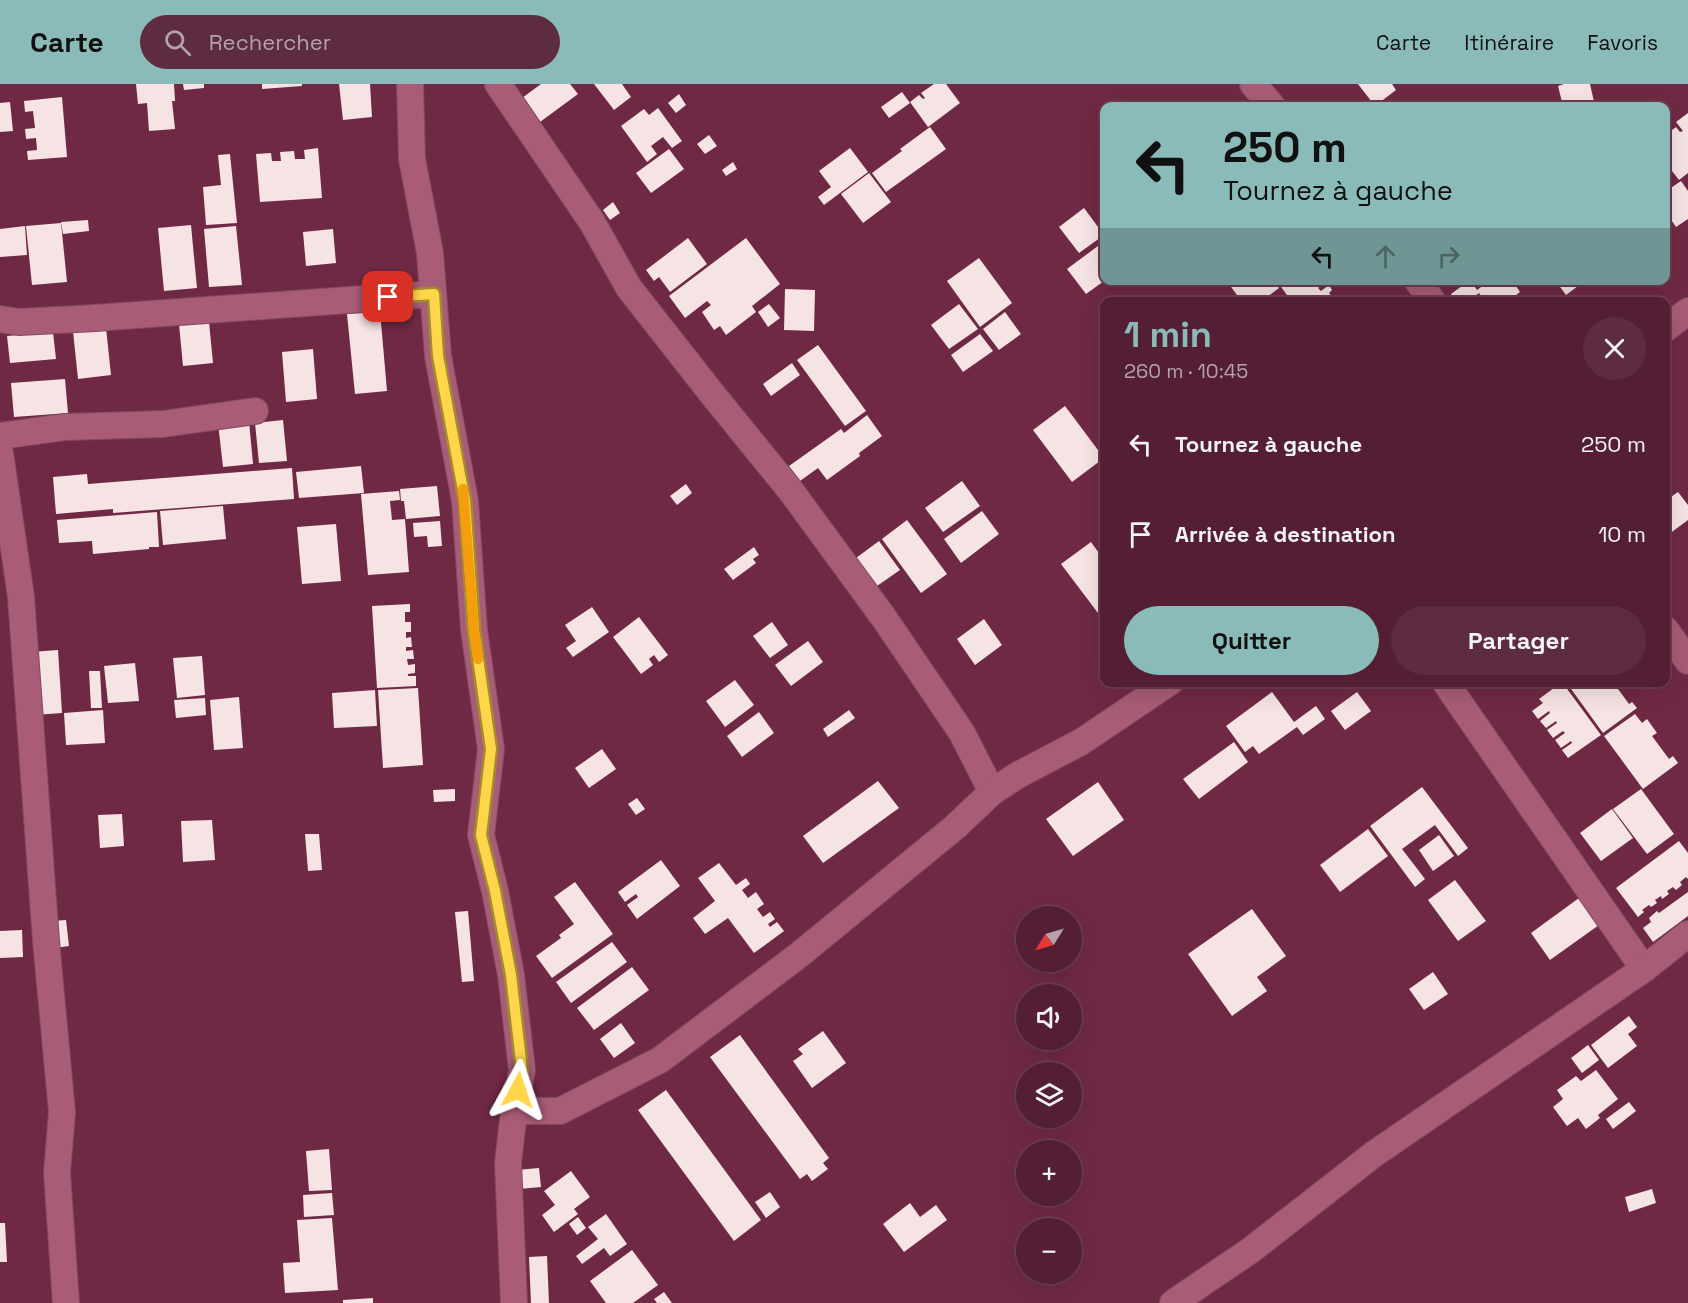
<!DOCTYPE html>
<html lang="fr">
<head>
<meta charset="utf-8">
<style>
  :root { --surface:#541f34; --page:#5d2c40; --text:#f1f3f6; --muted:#b5a2ac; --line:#6a3d4f; --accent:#8bbbb9 }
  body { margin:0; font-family:"Space Grotesk",sans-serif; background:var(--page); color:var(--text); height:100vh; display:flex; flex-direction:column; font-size:22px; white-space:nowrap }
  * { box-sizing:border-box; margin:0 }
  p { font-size:20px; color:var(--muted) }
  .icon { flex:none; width:33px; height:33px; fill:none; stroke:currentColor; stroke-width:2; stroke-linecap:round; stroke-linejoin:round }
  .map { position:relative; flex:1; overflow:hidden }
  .details { position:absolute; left:1100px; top:213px; width:570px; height:390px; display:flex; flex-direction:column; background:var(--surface); border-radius:12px; box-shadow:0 6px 24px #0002,0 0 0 2px var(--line) }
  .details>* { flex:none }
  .hud { position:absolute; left:1100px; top:18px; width:570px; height:183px; border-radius:12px; box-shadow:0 6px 24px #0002,0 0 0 2px var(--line); background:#8bbbb9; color:#111; overflow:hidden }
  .needle { width:39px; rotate:233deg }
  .fabs { position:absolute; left:1016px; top:822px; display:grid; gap:12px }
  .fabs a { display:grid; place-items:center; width:66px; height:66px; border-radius:50%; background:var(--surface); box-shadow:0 6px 24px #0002,0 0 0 2px var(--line); font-size:30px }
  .pin { position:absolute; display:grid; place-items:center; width:51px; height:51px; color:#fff; margin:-26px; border-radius:12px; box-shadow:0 3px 9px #0006 }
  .me { position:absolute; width:66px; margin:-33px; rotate:5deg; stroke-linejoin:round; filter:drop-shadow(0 0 4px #0008) }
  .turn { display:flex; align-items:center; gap:21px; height:126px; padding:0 24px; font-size:27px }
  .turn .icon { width:78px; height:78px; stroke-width:2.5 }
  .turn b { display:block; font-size:42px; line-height:51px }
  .lanes { display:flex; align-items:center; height:57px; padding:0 24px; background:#0003; justify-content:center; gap:30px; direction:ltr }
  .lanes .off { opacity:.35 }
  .round { display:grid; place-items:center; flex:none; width:63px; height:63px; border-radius:32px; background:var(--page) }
  .summary { display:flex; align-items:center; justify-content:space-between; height:102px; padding:0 24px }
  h1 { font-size:36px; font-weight:800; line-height:45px; color:var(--accent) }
  .cta { display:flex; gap:12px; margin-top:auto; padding:12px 24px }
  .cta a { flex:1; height:69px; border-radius:36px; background:var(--accent); color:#111; font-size:24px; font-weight:800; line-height:69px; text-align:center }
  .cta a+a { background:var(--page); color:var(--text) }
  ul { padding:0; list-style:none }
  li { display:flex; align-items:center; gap:18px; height:90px; padding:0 24px }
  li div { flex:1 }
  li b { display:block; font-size:22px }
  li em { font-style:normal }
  header { display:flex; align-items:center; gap:36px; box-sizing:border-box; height:84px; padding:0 30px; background:var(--accent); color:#111 }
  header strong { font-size:28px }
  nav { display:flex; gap:33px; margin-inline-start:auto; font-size:21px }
  .search { width:420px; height:54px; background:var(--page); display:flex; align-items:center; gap:15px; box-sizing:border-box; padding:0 21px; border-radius:33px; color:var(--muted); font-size:22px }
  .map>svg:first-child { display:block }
</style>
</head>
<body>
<header>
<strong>Carte</strong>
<div class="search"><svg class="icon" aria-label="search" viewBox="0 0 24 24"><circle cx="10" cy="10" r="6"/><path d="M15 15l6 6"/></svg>Rechercher</div>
<nav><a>Carte</a><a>Itinéraire</a><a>Favoris</a></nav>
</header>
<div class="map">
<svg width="1688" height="1219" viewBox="0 0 1688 1219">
  <rect width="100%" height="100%" fill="#702945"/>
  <g fill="#f6e3e3">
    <path d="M136 0H174L175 17H172L175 45 149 47 147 19 138 20Z"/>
    <path d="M183 0H204V4L184 6Z"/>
    <path d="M262 0H302V2L262 5Z"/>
    <path d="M339 0H370L372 33 343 36Z"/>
    <path d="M541 0H570L578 10 540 38 522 14Z"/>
    <path d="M594 0H622L631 13 614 26Z"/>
    <path d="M934 0H946L960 19 928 43 910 18 919 11 923 15 925 14 921 9Z"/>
    <path d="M1358 0H1392L1396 6 1375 22Z"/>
    <path d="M1564 0H1590L1595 22H1563L1558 2Z"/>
    <path d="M902 8 910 19 889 34 881 23Z"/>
    <path d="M679 10 686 21 676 29 668 19Z"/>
    <path d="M62 13 67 73 28 76 27 67 37 66 36 54 26 55 25 45 35 44 33 27 25 28 24 17Z"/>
    <path d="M10 18 13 47 0 48V19Z"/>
    <path d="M658 24 682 57 672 64 663 53 651 62 657 70 647 78 621 42 644 25 649 31Z"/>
    <path d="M1688 29V89L1679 96 1665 78V51L1667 49 1671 55 1668 49 1676 43 1680 48 1683 47 1676 38Z"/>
    <path d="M930 43 946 65 886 108 872 89 902 67 900 65Z"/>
    <path d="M709 51 717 62 705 70 697 60Z"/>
    <path d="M318 64 322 114 260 118 256 70 271 69 272 77H281L280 68 294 67 295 75H305L304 66Z"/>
    <path d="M850 64 868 88 824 121 818 113 831 103 819 87Z"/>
    <path d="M669 65 684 85 651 109 636 89Z"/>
    <path d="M230 70 237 139 206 141 203 103 221 101 218 71Z"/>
    <path d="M733 78 737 85 726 92 722 86Z"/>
    <path d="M869 89 891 118 863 139 841 110Z"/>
    <path d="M1681 97 1688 107V135L1676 143 1665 127V108Z"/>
    <path d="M613 118 620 129 610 136 603 126Z"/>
    <path d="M1084 124 1104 151 1079 169 1059 143Z"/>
    <path d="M88 136 89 147 63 150 61 138Z"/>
    <path d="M61 139 67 198 32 201 26 142Z"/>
    <path d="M191 141 197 204 164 207 158 144Z"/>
    <path d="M25 142 27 171 0 173V145Z"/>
    <path d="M236 142 242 201 209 203 204 145Z"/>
    <path d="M333 145 336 179 306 182 303 148Z"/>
    <path d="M688 154 707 180 670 208 659 193 654 197 646 186Z"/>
    <path d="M746 154 780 200 752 222 756 228 726 251 720 242 714 246 702 228 711 221 707 217 685 234 669 212Z"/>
    <path d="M1102 159 1104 161V197L1086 210 1067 185Z"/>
    <path d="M979 174 1012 219 980 243 947 197Z"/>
    <path d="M1234 196H1273L1279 204 1260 218H1242L1229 200Z"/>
    <path d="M1276 196H1325L1326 198 1318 204 1321 207 1329 201 1332 206 1329 209 1336 218H1292Z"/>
    <path d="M1470 196 1477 206 1491 196H1512L1520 208 1507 218H1486L1479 209 1467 218H1447L1446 216 1452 212 1451 210Z"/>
    <path d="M1555 196H1586L1566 211Z"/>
    <path d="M785 205 815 206 814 247 784 246Z"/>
    <path d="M769 220 780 234 768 243 758 228Z"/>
    <path d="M959 220 978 245 949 265 931 241Z"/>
    <path d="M380 227 387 307 355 310 347 230Z"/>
    <path d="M1005 228 1021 250 999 266 983 245Z"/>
    <path d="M209 238 213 279 183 282 179 240Z"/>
    <path d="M106 244 111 291 78 295 73 247Z"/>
    <path d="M53 248 56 275 10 279 7 252Z"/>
    <path d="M980 250 993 267 963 288 951 271Z"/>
    <path d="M818 261 866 327 845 342 797 276Z"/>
    <path d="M313 265 317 315 286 318 282 268Z"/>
    <path d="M792 279 800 291 771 312 763 300Z"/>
    <path d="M65 295 68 329 14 333 11 299Z"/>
    <path d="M1065 322 1104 374 1072 398 1033 346Z"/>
    <path d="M867 331 882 352 859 369 860 372 827 396 818 384 800 397 789 382 841 345 844 349Z"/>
    <path d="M283 336 287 377 259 379 255 339Z"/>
    <path d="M249 337 253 380 223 383 218 339Z"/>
    <path d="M361 382 364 409 299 414 296 388Z"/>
    <path d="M292 384 294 415 113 429V425L56 430 53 393 87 390 88 400Z"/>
    <path d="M962 397 980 422 943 448 925 424Z"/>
    <path d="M686 400 692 409 677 421 670 412Z"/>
    <path d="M437 402 440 432 406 435 404 417H401L400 405Z"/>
    <path d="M399 407 400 416 390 417 392 436 405 435 409 488 368 491 361 410Z"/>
    <path d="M1678 408 1688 421V436L1665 453V417Z"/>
    <path d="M223 422 226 455 163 461 160 427Z"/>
    <path d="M982 427 999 450 961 479 944 455Z"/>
    <path d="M157 428 159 463H149V465L93 470 92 457 59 459 57 436Z"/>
    <path d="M907 436 947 490 921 509 882 455Z"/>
    <path d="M440 437 442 462 428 463 427 452 414 453 413 439Z"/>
    <path d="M336 440 341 497 302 500 297 443Z"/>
    <path d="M879 457 900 486 877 502 856 474Z"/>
    <path d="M1091 458 1104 476V531L1101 533 1061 480Z"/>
    <path d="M754 463 759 471 753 475 756 479 733 496 724 485Z"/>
    <path d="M410 520V528H405V538H411V548H406V554L411 553 412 563H406V567L413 566 414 575H407L408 581 415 580V589L408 590V592H416V602L377 604 372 522Z"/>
    <path d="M592 523 609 548 573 573 566 564 576 557 565 541Z"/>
    <path d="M639 533 668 571 659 578 654 571 649 575 653 581 641 590 613 553Z"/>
    <path d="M984 535 1002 561 975 581 957 555Z"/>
    <path d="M772 538 788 561 770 574 753 552Z"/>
    <path d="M808 557 823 578 791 602 775 581Z"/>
    <path d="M58 566 62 629 35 631 31 568Z"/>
    <path d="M202 572 205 611 177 614 173 574Z"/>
    <path d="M135 579 139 617 108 619 104 582Z"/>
    <path d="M89 587H100L102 624H91Z"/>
    <path d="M735 596 754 621 725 643 706 617Z"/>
    <path d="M1562 598 1601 651 1568 674 1562 666 1572 659 1571 657 1561 664 1555 656 1565 649 1563 647 1553 654 1547 646 1557 639 1556 637 1546 644 1540 637 1550 629 1549 627 1538 635 1532 627 1543 619 1539 615Z"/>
    <path d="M1566 598H1613L1614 600 1618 598 1621 603 1618 605 1629 620 1632 618 1637 624 1603 649Z"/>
    <path d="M418 604 423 681 383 684 378 606Z"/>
    <path d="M375 606 377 642 334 644 332 609Z"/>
    <path d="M1272 608 1294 638 1316 622 1325 635 1303 651 1297 643 1259 670 1253 662 1245 668 1226 642Z"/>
    <path d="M1357 608 1371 627 1345 646 1331 627Z"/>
    <path d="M239 613 243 664 214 666 210 616Z"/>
    <path d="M205 614 206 631 176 634 174 616Z"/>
    <path d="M103 626 105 659 66 661 64 629Z"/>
    <path d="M849 626 855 634 828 653 823 645Z"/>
    <path d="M759 628 774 649 742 673 727 652Z"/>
    <path d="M1635 630 1642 639 1647 635 1657 649 1652 652 1669 675 1673 672 1678 679 1643 705 1604 652Z"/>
    <path d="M1234 658 1248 678 1199 715 1183 695Z"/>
    <path d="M602 665 616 685 589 704 575 684Z"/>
    <path d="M878 697 899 724 823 779 803 752Z"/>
    <path d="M1098 698 1124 736 1073 772 1046 735Z"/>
    <path d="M1422 703 1468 764 1458 772 1435 741 1402 765 1425 795 1415 803 1370 742Z"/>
    <path d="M455 705V717L434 718 433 706Z"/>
    <path d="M1641 705 1674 750 1647 770 1613 725Z"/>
    <path d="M637 714 645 725 636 731 628 720Z"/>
    <path d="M1612 725 1633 754 1601 777 1580 749Z"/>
    <path d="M122 730 124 762 100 764 98 731Z"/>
    <path d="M212 736 215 776 183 778 181 737Z"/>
    <path d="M1368 745 1388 772 1340 808 1320 781Z"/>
    <path d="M305 750H319L322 786 308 787Z"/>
    <path d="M1439 751 1454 772 1433 787 1419 766Z"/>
    <path d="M1679 757 1688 769V795L1686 793 1680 798 1682 801 1676 806 1673 803 1667 807 1669 810 1662 815 1661 812 1655 816 1657 819 1651 823 1649 821 1642 826 1644 828 1638 833 1616 804Z"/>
    <path d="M661 776 680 802 637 835 627 821 638 813 636 810 625 818 618 808Z"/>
    <path d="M719 779 736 801 746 794 750 800 742 806 748 814 756 808 764 820 757 825 763 833 770 828 775 835 768 840 770 843 777 838 784 847 754 869 728 834 705 850 693 834 715 817 698 794Z"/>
    <path d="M1455 796 1486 837 1458 857 1428 816Z"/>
    <path d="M575 798 613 850 552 894 536 872 561 854 559 851 574 840 554 813Z"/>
    <path d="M1688 808V832L1653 858 1643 844 1651 838 1649 834 1657 827 1659 829Z"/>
    <path d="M1579 814 1599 841 1550 876 1531 849Z"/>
    <path d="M1252 825 1286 872 1257 893 1267 907 1232 932 1188 870Z"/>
    <path d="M468 827 474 897 462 898 455 828Z"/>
    <path d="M66 836 69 862 55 864 52 837Z"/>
    <path d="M22 846 23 873 0 874V847Z"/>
    <path d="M612 858 627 878 571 919 556 898Z"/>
    <path d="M632 883 649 906 594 946 577 924Z"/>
    <path d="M1433 888 1448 910 1424 926 1409 905Z"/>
    <path d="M1629 932 1637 943 1628 950 1637 962 1608 984 1591 961Z"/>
    <path d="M621 939 635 959 614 974 600 955Z"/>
    <path d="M823 947 846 979 812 1004 793 977 803 970 798 965Z"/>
    <path d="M740 951 829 1074 823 1079 828 1085 812 1097 807 1090 800 1095 710 973Z"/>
    <path d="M1588 961 1599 976 1582 989 1571 974Z"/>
    <path d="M1596 986 1618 1015 1598 1031 1600 1034 1586 1045 1578 1034 1567 1042 1553 1023 1563 1015 1557 1006 1576 992 1581 997Z"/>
    <path d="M666 1006 761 1136 734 1157 638 1026Z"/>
    <path d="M1629 1018 1636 1027 1613 1045 1606 1035Z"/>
    <path d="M329 1065 332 1106 309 1107 306 1067Z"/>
    <path d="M539 1084 541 1103 519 1105 517 1086Z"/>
    <path d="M571 1087 590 1113 574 1125 578 1130 554 1148 542 1131 555 1121 544 1107Z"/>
    <path d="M1652 1105 1656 1119 1629 1128 1625 1113Z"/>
    <path d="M770 1108 780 1123 766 1134 755 1118Z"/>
    <path d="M332 1109 334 1131 304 1133 303 1111Z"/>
    <path d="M910 1119 920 1133 936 1121 947 1136 904 1168 883 1140Z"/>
    <path d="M606 1130 627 1160 610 1172 604 1164 582 1180 576 1172 598 1155 588 1143Z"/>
    <path d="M578 1133 586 1144 577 1151 569 1140Z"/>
    <path d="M332 1134 338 1206 285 1209 283 1179 300 1178 297 1136Z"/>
    <path d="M0 1139H5L7 1178H0Z"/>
    <path d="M632 1166 658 1201 633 1219H606L590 1197Z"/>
    <path d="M547 1172 549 1219H531L529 1173Z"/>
    <path d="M664 1208 672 1219H657L654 1215Z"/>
    <path d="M373 1214V1219H343V1216Z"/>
  </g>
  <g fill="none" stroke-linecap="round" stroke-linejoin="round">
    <defs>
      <g id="minor">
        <path d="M410 0 412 75 430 169 438 272 465 417 474 546 491 665 481 751 495 807 511 891 522 986 514 1027 508 1079 514 1219"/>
        <path d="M498 0 592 138 629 204 713 311 791 407 884 534 962 649 992 708"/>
        <path d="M1253 0 1272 22"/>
        <path d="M1417 196 1433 218"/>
        <path d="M0 235 19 238 95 234 433 210"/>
        <path d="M1665 245 1688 227"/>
        <path d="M0 352 65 343 163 340 255 327"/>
        <path d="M0 369 21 513 46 857 62 1028 57 1089 66 1219"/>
        <path d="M1665 545 1688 577"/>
        <path d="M1445 598 1644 885"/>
        <path d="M514 1027H560L660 976 799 871 955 743 992 708 1018 691 1081 658 1170 598"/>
        <path d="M1173 1219 1251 1166 1374 1070 1644 885 1688 850"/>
      </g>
    </defs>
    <use href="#minor" stroke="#814a62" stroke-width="28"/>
    <use href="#minor" stroke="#a85c76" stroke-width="26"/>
  </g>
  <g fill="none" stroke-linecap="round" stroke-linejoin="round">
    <defs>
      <path id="route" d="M388 213 434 210 438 272 465 417 474 546 491 665 481 751 495 807 511 891 522 986 518 1006"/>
    </defs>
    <use href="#route" stroke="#a68a30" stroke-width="15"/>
    <use href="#route" stroke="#ffd54a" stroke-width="10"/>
    <path stroke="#f59e0b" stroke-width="10" d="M463 405 474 546 478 575"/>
  </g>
</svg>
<div class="fabs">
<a><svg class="needle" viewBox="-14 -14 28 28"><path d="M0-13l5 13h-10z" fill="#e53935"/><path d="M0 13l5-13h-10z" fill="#b5a2ac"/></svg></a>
<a><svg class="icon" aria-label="sound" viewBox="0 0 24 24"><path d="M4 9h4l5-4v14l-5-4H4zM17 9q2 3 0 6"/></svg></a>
<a><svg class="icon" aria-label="layers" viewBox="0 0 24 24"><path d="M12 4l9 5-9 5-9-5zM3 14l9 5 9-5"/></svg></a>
<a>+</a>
<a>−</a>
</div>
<div class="pin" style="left:388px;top:213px;background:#d93025"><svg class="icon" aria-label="arrive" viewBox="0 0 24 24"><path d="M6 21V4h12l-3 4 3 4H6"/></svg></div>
<svg class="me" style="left:518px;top:1006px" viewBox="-20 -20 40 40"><path d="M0-17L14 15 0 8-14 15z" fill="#ffd54a" stroke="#fff" stroke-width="4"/></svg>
<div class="hud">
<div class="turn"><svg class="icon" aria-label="left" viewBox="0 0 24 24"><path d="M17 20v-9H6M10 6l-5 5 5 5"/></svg><div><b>250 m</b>Tournez à gauche</div></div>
<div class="lanes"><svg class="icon" aria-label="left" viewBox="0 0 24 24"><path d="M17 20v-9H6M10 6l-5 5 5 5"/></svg><svg class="icon off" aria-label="ahead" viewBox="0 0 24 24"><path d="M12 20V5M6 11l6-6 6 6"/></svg><svg class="icon off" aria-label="right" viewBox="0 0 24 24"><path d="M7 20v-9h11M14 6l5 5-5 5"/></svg></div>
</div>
<section class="details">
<div class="summary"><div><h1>1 min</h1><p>260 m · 10:45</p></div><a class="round"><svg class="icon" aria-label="close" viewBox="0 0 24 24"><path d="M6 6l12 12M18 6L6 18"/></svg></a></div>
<ul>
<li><svg class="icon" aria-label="left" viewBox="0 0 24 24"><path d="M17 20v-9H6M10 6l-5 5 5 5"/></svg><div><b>Tournez à gauche</b></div><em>250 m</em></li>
<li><svg class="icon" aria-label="arrive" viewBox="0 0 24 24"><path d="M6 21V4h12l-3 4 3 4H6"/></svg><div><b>Arrivée à destination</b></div><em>10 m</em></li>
</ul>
<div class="cta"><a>Quitter</a><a>Partager</a></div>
</section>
</div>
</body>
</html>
